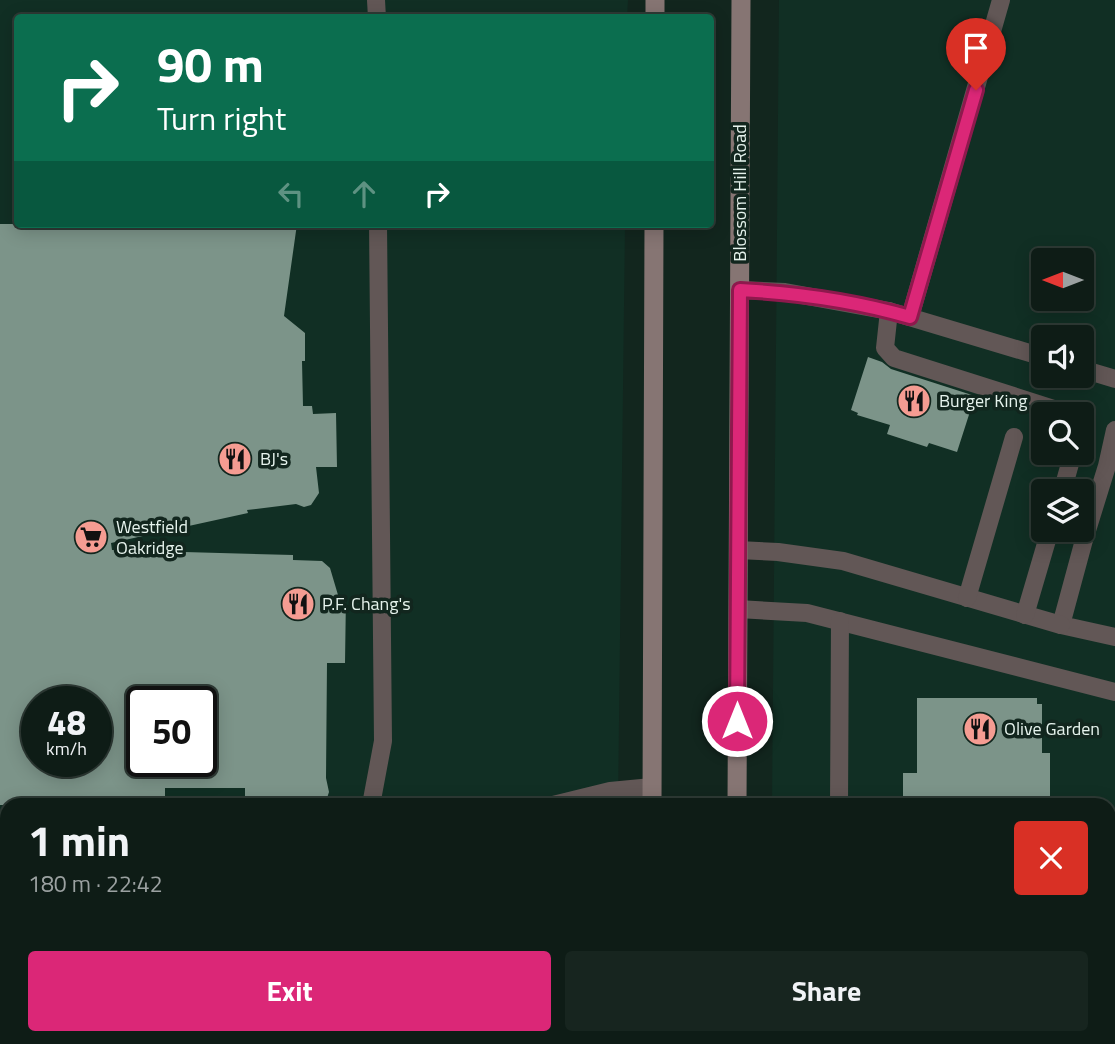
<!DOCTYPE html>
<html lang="en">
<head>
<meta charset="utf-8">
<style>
  :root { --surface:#0e1c16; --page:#17251f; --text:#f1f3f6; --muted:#9ba1a1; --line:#2e3a35; --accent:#db2777 }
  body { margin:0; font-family:"Titillium Web",sans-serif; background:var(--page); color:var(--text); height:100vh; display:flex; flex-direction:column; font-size:26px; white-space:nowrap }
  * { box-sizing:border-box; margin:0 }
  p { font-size:23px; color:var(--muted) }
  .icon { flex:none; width:38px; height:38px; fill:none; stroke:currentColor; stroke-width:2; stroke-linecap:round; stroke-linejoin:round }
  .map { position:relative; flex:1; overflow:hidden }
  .side { position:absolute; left:0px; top:798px; width:1116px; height:247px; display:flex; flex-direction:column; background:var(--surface); border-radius:21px 21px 0 0; box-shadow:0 4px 18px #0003,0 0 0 2px var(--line) }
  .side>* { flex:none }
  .guide { position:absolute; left:14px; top:14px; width:700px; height:214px; border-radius:7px; box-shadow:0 4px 18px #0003,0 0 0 2px var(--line); background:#0b6e4f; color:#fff; overflow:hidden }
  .needle { width:46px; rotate:270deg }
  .tools { position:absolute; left:1031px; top:248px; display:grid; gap:14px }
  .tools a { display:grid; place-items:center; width:63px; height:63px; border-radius:7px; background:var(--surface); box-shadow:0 4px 18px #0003,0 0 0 2px var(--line); font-size:35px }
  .speed { position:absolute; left:21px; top:686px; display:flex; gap:14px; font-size:35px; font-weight:700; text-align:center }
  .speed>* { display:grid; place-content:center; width:91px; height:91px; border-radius:50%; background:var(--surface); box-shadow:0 4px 18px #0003,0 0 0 2px var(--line); line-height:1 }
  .speed small { font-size:18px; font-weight:400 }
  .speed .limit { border:4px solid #111; border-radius:10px; background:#fff; color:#111 }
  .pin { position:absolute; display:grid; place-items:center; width:60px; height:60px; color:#fff; margin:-72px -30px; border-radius:50% 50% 50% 0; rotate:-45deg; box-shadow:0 0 7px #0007 }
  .pin .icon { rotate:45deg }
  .me { position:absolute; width:77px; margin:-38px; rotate:0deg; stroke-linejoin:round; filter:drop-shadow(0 0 5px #0008) }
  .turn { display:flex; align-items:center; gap:24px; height:147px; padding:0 28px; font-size:32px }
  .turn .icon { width:91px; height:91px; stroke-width:2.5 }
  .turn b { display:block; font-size:49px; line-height:60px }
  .lanes { display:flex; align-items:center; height:66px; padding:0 28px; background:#0003; justify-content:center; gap:35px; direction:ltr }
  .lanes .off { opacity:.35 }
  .round { display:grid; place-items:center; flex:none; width:74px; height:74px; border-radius:7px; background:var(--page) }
  .headline { display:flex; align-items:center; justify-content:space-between; height:119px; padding:0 28px }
  h1 { font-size:42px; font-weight:700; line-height:52px }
  .primary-button { display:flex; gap:14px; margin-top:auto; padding:14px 28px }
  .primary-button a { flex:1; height:80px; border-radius:7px; background:var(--accent); color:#fff; font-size:28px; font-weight:700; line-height:80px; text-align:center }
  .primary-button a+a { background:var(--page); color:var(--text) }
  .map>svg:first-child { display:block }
</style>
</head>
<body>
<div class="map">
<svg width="1115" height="1044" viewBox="0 0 1115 1044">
  <rect width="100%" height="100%" fill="#12261e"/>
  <g fill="#112f24" fill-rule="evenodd">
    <path d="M0 0H628L627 18H18V224H625L618 805H7V1038H615V1044H0ZM37 702H96V761H37ZM142 702H201V761H142Z"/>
    <path d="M779 0H1115V1044H770V1038H1110V805H772ZM1043 261H1082V299H1043ZM1043 338H1082V376H1043ZM1043 415H1082V453H1043ZM1043 492H1082V530H1043Z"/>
  </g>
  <g fill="#7c9489" fill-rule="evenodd">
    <path d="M0 224H297L284 316 305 333V361H302L303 406H312L313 414 336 413 337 467H316L319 493 311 505 304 507 296 504 247 510 248 513 111 543 112 550 293 555V560L322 561 330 568 338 595H346L345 663H327L326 778 329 792 327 798 319 805H306L301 802H245V788H165V805H0ZM37 702H96V761H37ZM142 702H201V761H142Z"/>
    <path d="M868 357 882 362 891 369 975 396 957 452 929 443 927 447 887 434 890 425 857 415 858 413 851 410Z"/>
    <path d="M917 698H1037V704H1042V753H1050V805H903V773H917Z"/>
  </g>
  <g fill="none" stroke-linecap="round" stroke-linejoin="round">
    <g stroke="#625756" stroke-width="18">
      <path d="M376 0 377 18"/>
      <path d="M740 290 785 292 889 311 1043 357"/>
      <path d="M889 311 885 348 894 358 1057 410 1063 415"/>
      <path d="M910 317 1001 0"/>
      <path d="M1082 369 1115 379"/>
      <path d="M1115 430 1107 466 1084 540 1061 625 1115 637"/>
      <path d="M1062 492 1073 453"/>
      <path d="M738 550 778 552 843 561 1061 625"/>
      <path d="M967 598 1014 437"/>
      <path d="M738 609 807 613 1115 692"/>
      <path d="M1025 615 1050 530"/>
      <path d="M371 805 383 741 378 224"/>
      <path d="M553 805 610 791 652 787"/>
      <path d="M839 805 840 621"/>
      <path d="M1110 868 1115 850"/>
      <path d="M1110 926 1115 927"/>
      <path d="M838 1038V1044"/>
      <path d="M263 1044 267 1038"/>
      <path d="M1066 1044 1068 1038"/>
    </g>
    <g stroke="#867573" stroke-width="19">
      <path d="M655 18V0"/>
      <path d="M652 805 654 224"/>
      <path d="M737 805 741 0"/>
      <path d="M651 1044V1038"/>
      <path d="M736 1044V1038"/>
    </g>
  </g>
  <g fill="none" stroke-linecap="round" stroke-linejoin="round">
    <defs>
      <path id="route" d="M737 721 740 290C797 293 855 301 910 317L976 90"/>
    </defs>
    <use href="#route" stroke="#8e194d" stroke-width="18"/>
    <use href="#route" stroke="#db2777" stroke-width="12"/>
  </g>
  <defs>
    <symbol id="restaurant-disc" viewBox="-11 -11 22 22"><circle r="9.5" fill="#f59c92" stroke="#12261e"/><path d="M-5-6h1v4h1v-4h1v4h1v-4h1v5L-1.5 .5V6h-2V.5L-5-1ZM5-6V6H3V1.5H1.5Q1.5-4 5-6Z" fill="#111"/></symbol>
    <symbol id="supermarket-disc" viewBox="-11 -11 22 22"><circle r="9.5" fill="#f59c92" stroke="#12261e"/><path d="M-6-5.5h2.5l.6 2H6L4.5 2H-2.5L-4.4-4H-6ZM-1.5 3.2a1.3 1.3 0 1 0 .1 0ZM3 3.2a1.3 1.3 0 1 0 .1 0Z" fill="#111"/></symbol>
  </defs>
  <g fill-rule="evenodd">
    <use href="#restaurant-disc" x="895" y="382" width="38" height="38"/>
    <use href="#restaurant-disc" x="216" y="440" width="38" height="38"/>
    <use href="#supermarket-disc" x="72" y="518" width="38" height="38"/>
    <use href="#restaurant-disc" x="279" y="585" width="38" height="38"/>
    <use href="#restaurant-disc" x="961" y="710" width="38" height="38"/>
  </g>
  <g text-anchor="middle" stroke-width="7" stroke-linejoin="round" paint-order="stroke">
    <g font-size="18" fill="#e6f3ed" stroke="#12261e">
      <text transform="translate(740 193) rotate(-90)" y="6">Blossom Hill Road</text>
    </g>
    <g font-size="18" fill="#e6f3ed" stroke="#12261e" text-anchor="start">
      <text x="939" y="407">Burger King</text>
      <text x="260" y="465">BJ's</text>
      <text x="116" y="533">Westfield<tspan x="116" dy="21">Oakridge</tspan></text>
      <text x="322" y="610">P.F. Chang's</text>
      <text x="1004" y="735">Olive Garden</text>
    </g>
  </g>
</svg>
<div class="tools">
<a><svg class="needle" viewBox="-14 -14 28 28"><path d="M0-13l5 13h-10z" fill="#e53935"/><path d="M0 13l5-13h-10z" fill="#9ba1a1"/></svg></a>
<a><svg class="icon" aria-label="sound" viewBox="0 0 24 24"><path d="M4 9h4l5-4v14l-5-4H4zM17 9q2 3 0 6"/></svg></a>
<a><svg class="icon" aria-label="search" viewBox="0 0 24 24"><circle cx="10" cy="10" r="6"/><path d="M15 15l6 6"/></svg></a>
<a><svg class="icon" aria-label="layers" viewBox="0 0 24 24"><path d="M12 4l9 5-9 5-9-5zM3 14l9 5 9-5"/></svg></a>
</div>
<div class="speed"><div>48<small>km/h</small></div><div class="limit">50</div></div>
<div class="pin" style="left:976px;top:90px;background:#d93025"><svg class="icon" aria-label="arrive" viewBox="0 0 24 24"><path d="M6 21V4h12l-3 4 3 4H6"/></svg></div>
<svg class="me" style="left:737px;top:721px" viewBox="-20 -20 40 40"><circle r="17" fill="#db2777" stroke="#fff" stroke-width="3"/><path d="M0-11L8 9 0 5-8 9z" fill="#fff"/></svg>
<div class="guide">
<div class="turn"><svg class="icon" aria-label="right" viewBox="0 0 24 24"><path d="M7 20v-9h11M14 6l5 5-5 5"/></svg><div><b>90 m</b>Turn right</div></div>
<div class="lanes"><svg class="icon off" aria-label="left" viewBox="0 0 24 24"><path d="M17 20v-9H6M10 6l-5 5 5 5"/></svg><svg class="icon off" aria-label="ahead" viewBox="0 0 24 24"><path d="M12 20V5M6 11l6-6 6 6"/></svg><svg class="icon" aria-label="right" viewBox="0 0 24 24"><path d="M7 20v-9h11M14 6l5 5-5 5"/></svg></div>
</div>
<section class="side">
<div class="headline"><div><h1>1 min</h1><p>180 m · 22:42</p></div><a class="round" style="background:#d93025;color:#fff"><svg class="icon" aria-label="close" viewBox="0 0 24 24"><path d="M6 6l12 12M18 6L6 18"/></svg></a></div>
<div class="primary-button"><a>Exit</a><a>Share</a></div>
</section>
</div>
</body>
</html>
